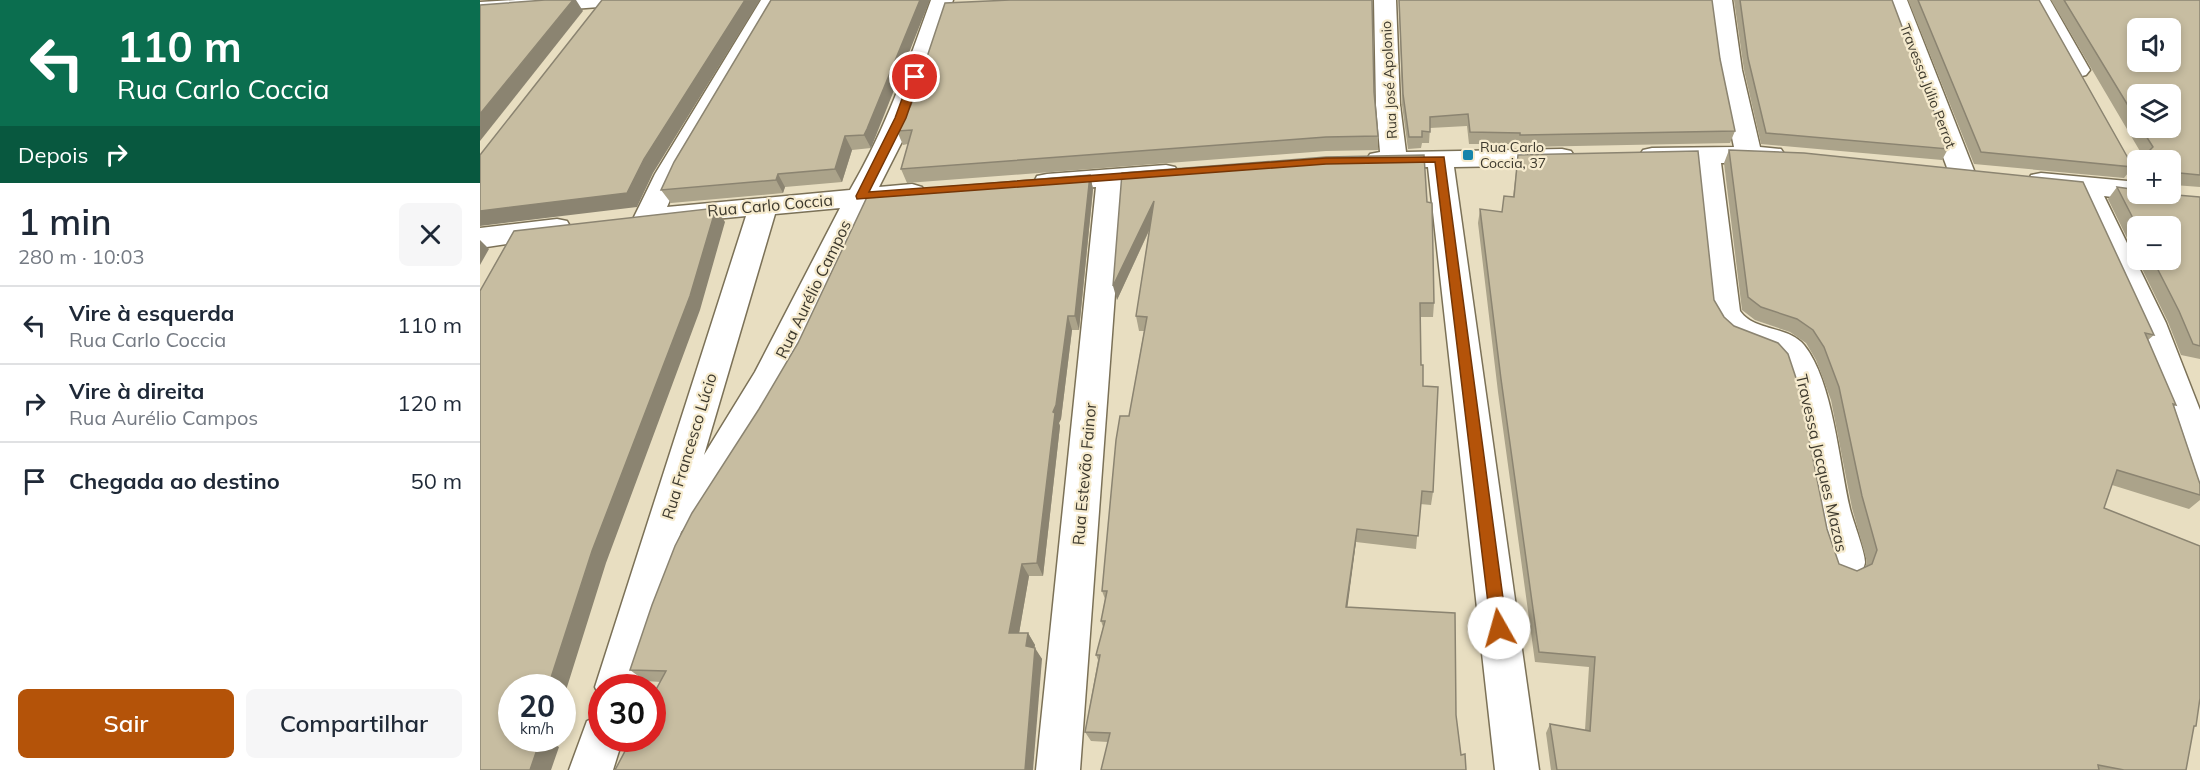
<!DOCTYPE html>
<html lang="pt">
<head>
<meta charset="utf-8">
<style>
  :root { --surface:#fff; --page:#f6f6f7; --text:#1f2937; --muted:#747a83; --line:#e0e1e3; --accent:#b45309 }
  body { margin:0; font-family:Mulish,sans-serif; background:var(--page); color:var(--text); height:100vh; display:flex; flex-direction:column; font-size:22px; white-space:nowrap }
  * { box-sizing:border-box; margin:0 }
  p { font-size:20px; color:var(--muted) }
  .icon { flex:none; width:33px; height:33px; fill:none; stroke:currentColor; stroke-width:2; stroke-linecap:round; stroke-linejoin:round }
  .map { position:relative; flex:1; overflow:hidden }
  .sheet { display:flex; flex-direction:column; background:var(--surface); width:480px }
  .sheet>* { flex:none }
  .hud { background:#0b6e4f; color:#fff; overflow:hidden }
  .controls { position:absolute; left:1647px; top:18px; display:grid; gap:12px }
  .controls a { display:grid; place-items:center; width:54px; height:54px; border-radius:9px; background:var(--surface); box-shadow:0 3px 9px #0003; font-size:30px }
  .speed { position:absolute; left:18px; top:674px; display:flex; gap:12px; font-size:30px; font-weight:700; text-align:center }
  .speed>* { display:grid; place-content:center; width:78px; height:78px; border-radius:50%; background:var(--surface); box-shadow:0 3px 9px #0003; line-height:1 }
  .speed small { font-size:15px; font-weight:400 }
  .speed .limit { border:9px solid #d22; background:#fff; color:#111 }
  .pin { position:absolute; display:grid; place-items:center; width:51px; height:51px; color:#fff; margin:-26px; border:3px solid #fff; border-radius:50%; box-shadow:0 2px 6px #0007 }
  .me { position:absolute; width:66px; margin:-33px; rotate:353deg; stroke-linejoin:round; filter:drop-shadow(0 0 4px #0008) }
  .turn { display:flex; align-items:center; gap:21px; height:126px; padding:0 18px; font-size:27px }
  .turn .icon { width:78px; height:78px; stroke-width:2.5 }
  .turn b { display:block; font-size:42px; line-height:51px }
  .then { display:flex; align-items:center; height:57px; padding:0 18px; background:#0003; gap:12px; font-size:22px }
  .round { display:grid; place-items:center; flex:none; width:63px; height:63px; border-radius:9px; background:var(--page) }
  .head { display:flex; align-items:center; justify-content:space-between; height:102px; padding:0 18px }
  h1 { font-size:36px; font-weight:600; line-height:45px }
  .primary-button { display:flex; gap:12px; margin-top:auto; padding:12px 18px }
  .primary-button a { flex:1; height:69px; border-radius:9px; background:var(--accent); color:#fff; font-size:24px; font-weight:600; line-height:69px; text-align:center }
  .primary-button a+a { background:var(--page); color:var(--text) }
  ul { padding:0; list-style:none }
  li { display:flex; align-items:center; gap:18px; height:78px; padding:0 18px; border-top:2px solid var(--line) }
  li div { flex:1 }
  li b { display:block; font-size:22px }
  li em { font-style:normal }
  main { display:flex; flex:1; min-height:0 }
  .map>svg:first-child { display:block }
</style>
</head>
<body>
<main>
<section class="sheet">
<div class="hud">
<div class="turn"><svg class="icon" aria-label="left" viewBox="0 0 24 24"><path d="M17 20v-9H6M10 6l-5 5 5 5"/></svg><div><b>110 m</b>Rua Carlo Coccia</div></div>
<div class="then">Depois<svg class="icon" aria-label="right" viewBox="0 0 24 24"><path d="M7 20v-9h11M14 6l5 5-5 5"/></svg></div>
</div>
<div class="head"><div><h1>1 min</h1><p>280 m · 10:03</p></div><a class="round"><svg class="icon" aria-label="close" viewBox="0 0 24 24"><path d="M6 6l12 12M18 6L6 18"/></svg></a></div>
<ul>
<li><svg class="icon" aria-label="left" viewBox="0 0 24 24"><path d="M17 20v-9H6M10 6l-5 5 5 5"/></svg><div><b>Vire à esquerda</b><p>Rua Carlo Coccia</p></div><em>110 m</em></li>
<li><svg class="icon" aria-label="right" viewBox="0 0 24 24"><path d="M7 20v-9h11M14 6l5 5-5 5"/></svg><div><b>Vire à direita</b><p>Rua Aurélio Campos</p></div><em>120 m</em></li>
<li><svg class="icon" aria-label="arrive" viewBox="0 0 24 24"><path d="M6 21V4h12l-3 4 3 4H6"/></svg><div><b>Chegada ao destino</b></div><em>50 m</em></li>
</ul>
<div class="primary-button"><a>Sair</a><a>Compartilhar</a></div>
</section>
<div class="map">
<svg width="1720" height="770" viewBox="0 0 1720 770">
  <rect width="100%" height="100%" fill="#e8dec1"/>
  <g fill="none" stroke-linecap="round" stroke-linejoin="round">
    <defs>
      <g id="minor">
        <path d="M36 0H143L140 5 132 6 0 16V2Z"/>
        <path d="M281 0H303L201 174 187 207 370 190C406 129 427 66 451 0H473L434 118 399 187 432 184 442 187 446 193 442 199 389 206 300 387 249 475 201 532 157 687H122V702L115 687 266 216 193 223 181 218 178 223 168 226 158 223 154 217 175 174ZM360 208 275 372 224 455 295 214Z"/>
        <path d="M894 0H916L920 105 926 152 1082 149 1091 151 1095 157 1091 163 1082 165 974 167 1059 770H1015L948 167 899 168 890 166 886 160 890 154 900 152 896 105Z"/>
        <path d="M1230 0H1252L1262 70 1280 147 1301 149 1305 155 1301 161 1292 163H1241L1260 311C1275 332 1307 325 1324 345 1353 381 1359 463 1370 509 1373 521 1385 552 1385 562 1385 566 1381 572 1380 575L1366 580 1352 575C1332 530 1328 476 1319 428 1315 408 1312 385 1303 366 1293 345 1266 349 1249 337 1240 331 1235 321 1230 312L1215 164H1172L1163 162 1159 156 1163 150 1172 148 1254 147 1238 70Z"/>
        <path d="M1405 0H1427L1495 173 1491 179 1482 181 1473 179 1469 173Z"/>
        <path d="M1548 0H1570L1610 70 1606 75 1598 77 1590 75Z"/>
        <path d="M686 165 695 167 699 173 695 179 643 185 600 770H556L616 187 567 190 557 188 554 182 557 176 567 174Z"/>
        <path d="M1561 173 1658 182V194H1670L1668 197 1658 200 1624 196 1686 323 1720 410V482L1707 477 1669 359 1595 193 1551 187 1548 181 1551 175Z"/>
        <path d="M77 219 87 221 91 228 87 235 0 248V228Z"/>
        <path d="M122 714V738H143L133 770H89L107 721Z"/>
      </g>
    </defs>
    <use href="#minor" stroke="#7b7157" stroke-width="3"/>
    <use href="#minor" fill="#fff" fill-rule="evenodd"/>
  </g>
  <g fill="#aba38a" fill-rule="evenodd">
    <path d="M291 0 393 142 391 148 372 150 362 182 305 187 303 193 191 203 181 190Z"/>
    <path d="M919 0 1240 59 1255 131 1250 143 1038 147V144H989L987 126 950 128 949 143H942L941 148 928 149 922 105Z"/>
    <path d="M1254 0H1412L1468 149 1462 160 1281 144 1264 70Z"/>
    <path d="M1428 0H1559L1653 167 1644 178 1494 164Z"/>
    <path d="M1571 0H1720V187L1694 185 1690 189V160H1662L1664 158ZM1658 94 1690 128H1658Z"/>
    <path d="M894 92 898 136V150L846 151 427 183 421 169 428 144 423 145 417 131Z"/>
    <path d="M1249 150 1674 335 1668 340 1696 405 1694 406 1720 484V500L1709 509 1632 485 1624 508 1716 726 1714 727 1706 770H1071L1066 733 1070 724 1105 730 1109 667 1055 662 1018 392 998 223 1000 209 1022 212 1024 196 1033 197 1038 155 1234 300 1347 529 1359 564 1377 571 1385 567 1387 562 1372 508 1351 400 1336 360 1326 343 1310 332 1275 320 1262 310 1244 163Z"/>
    <path d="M642 173 954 303 953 317H940L941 365 953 492 951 505 940 504 936 549 876 542 867 607 628 742 611 741 605 732 618 660 616 655 623 627 621 621 625 599 622 591 649 416 664 331H659L656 316 669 231 637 300Z"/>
    <path d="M610 175 613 189 599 330H592L581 419 579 423 580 426 563 576H549L539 633H548L555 645 554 648 562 659 181 682 165 681 150 670 279 409 414 194Z"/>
    <path d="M1637 187 1658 194 1720 197V359L1701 355 1688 322 1628 199ZM1658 226 1690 260H1658Z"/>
  </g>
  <g fill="#8b8471">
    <path d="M93 0H96L103 11 0 141V114Z"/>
    <path d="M265 0H280L173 173 157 207 0 226V211Z"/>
    <path d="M440 0H450L391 148 384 135Z"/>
    <path d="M365 136 372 150 362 182 355 169Z"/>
    <path d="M298 174 305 187 303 193 296 180Z"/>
    <path d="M610 175 613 189 599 330 595 316Z"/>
    <path d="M674 201 676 215 637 300 633 286Z"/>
    <path d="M236 208 245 222 220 310 126 563 82 703V687H68L112 551Z"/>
    <path d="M0 240 9 249 0 265Z"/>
    <path d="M588 316 592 330 581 419 579 423 580 426 563 576 557 563 573 412Z"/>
    <path d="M877 529 876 542 866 618V607Z"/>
    <path d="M542 564 549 576 537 645 529 633Z"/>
    <path d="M548 633 555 645 553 657 546 646Z"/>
    <path d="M555 648 562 659 553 770H545Z"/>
    <path d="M51 738H71L70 742 79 747 71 770H50Z"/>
  </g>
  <g fill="#c7bda1" stroke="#8b8471" stroke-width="1.5" fill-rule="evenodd">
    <path d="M65 0H93L0 114V5Z"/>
    <path d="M122 0H265L164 159 147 193 0 211V155Z"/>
    <path d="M291 0H440L387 129 384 135 365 136 355 169 298 174 296 180 181 190 194 162Z"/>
    <path d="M530 0H892L894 92 898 136 846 137 421 169 432 130 417 131 431 105 465 3Z"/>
    <path d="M919 0H1232L1240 59 1255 131 1040 135V133L990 132 988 114 950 117V132L942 131V137H929L923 94Z"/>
    <path d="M1260 0H1412L1468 149 1286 133 1268 58Z"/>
    <path d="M1438 0H1559L1653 167 1501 152Z"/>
    <path d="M1584 0H1720V175L1700 173 1698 180H1690V160H1669V151L1673 147 1661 128H1690V94H1658V122ZM1658 28H1690V62H1658Z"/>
    <path d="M1249 150 1324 153 1603 182 1674 335 1665 333 1696 405 1693 404 1720 484V495L1637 470 1624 508 1720 546V698L1716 726H1714L1706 770H1644L1618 765 1619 770H1077L1070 724 1110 731 1115 657 1059 652 1021 379 1000 209 1022 212 1024 196 1034 197 1038 155 1218 151 1234 300 1244 317 1254 326 1298 343 1308 354 1318 384 1347 529 1359 564 1377 571 1392 564 1397 550 1382 496 1359 387 1344 347 1333 330 1317 319 1281 307 1268 297Z"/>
    <path d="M944 155 947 202 952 203 954 303H940L941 365H943V386L958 387 953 492 942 491 938 536 877 529 866 607 975 613 976 715 981 755 985 754 986 770H621L630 733 605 732 620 655H616L625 621H621L627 591H622L636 440 640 416H649L667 317 656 316 674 201 633 286 642 173 846 157Z"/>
    <path d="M610 175 595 316H588L576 405 573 412 575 413 557 563 542 564 529 633H548L546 646 555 648 545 770H135L152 738H172V697L186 671 150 670 172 605 195 546 212 513 279 409 318 343 388 195 414 194 415 191Z"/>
    <path d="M1637 187 1658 190V194H1685L1720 197V346L1713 344 1699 311 1673 260H1690V226H1658V228Z"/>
    <path d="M236 208 210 296 112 551 68 687H32V738H51L50 739 61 738 50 770H0V291L34 231Z"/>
  </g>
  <path fill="#b45309" stroke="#753606" stroke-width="1.5" d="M435 74 440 77 426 118 389 192 846 158 964 157 1027 628 1025 634 1019 636 1013 634 1011 628 955 162 846 164 377 199 376 196 415 118 430 77Z"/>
  <rect fill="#1584ab" stroke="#f6ebce" stroke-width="2" x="982" y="149" width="12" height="12" rx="3"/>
  <g text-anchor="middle" stroke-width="4.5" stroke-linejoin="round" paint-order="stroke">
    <g font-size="14" fill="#3d392d" stroke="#f6ebce">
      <text transform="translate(909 80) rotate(-93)" y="5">Rua José Apolonio</text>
      <text transform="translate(1448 86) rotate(69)" y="5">Travessa Júlio Perrot</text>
    </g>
    <g font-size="14" fill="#3d392d" stroke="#f6ebce" text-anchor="start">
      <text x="1000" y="152">Rua Carlo<tspan x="1000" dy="16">Coccia, 37</tspan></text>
    </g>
    <g font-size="16" fill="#3d392d" stroke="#f6ebce">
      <text transform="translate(290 205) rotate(-5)" y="6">Rua Carlo Coccia</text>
      <text transform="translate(333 289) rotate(-64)" y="6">Rua Aurélio Campos</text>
      <text transform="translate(209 446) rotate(-73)" y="6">Rua Francesco Lúcio</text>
      <text transform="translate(1342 463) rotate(77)" y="6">Travessa Jacques Mazas</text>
      <text transform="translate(604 474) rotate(-85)" y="6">Rua Estevão Fainor</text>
    </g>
  </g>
</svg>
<div class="controls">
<a><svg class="icon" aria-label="sound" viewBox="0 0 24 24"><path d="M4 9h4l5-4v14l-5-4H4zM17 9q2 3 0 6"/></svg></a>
<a><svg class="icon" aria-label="layers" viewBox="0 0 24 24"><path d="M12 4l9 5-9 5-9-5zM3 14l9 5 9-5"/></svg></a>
<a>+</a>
<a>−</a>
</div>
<div class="speed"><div>20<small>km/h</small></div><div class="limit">30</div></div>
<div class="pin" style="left:435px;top:77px;background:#d93025"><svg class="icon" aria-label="arrive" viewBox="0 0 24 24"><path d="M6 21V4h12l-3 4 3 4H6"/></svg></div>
<svg class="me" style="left:1019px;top:628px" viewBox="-20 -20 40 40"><circle r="19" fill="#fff"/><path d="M0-13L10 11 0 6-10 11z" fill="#b45309"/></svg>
</div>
</main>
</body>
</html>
